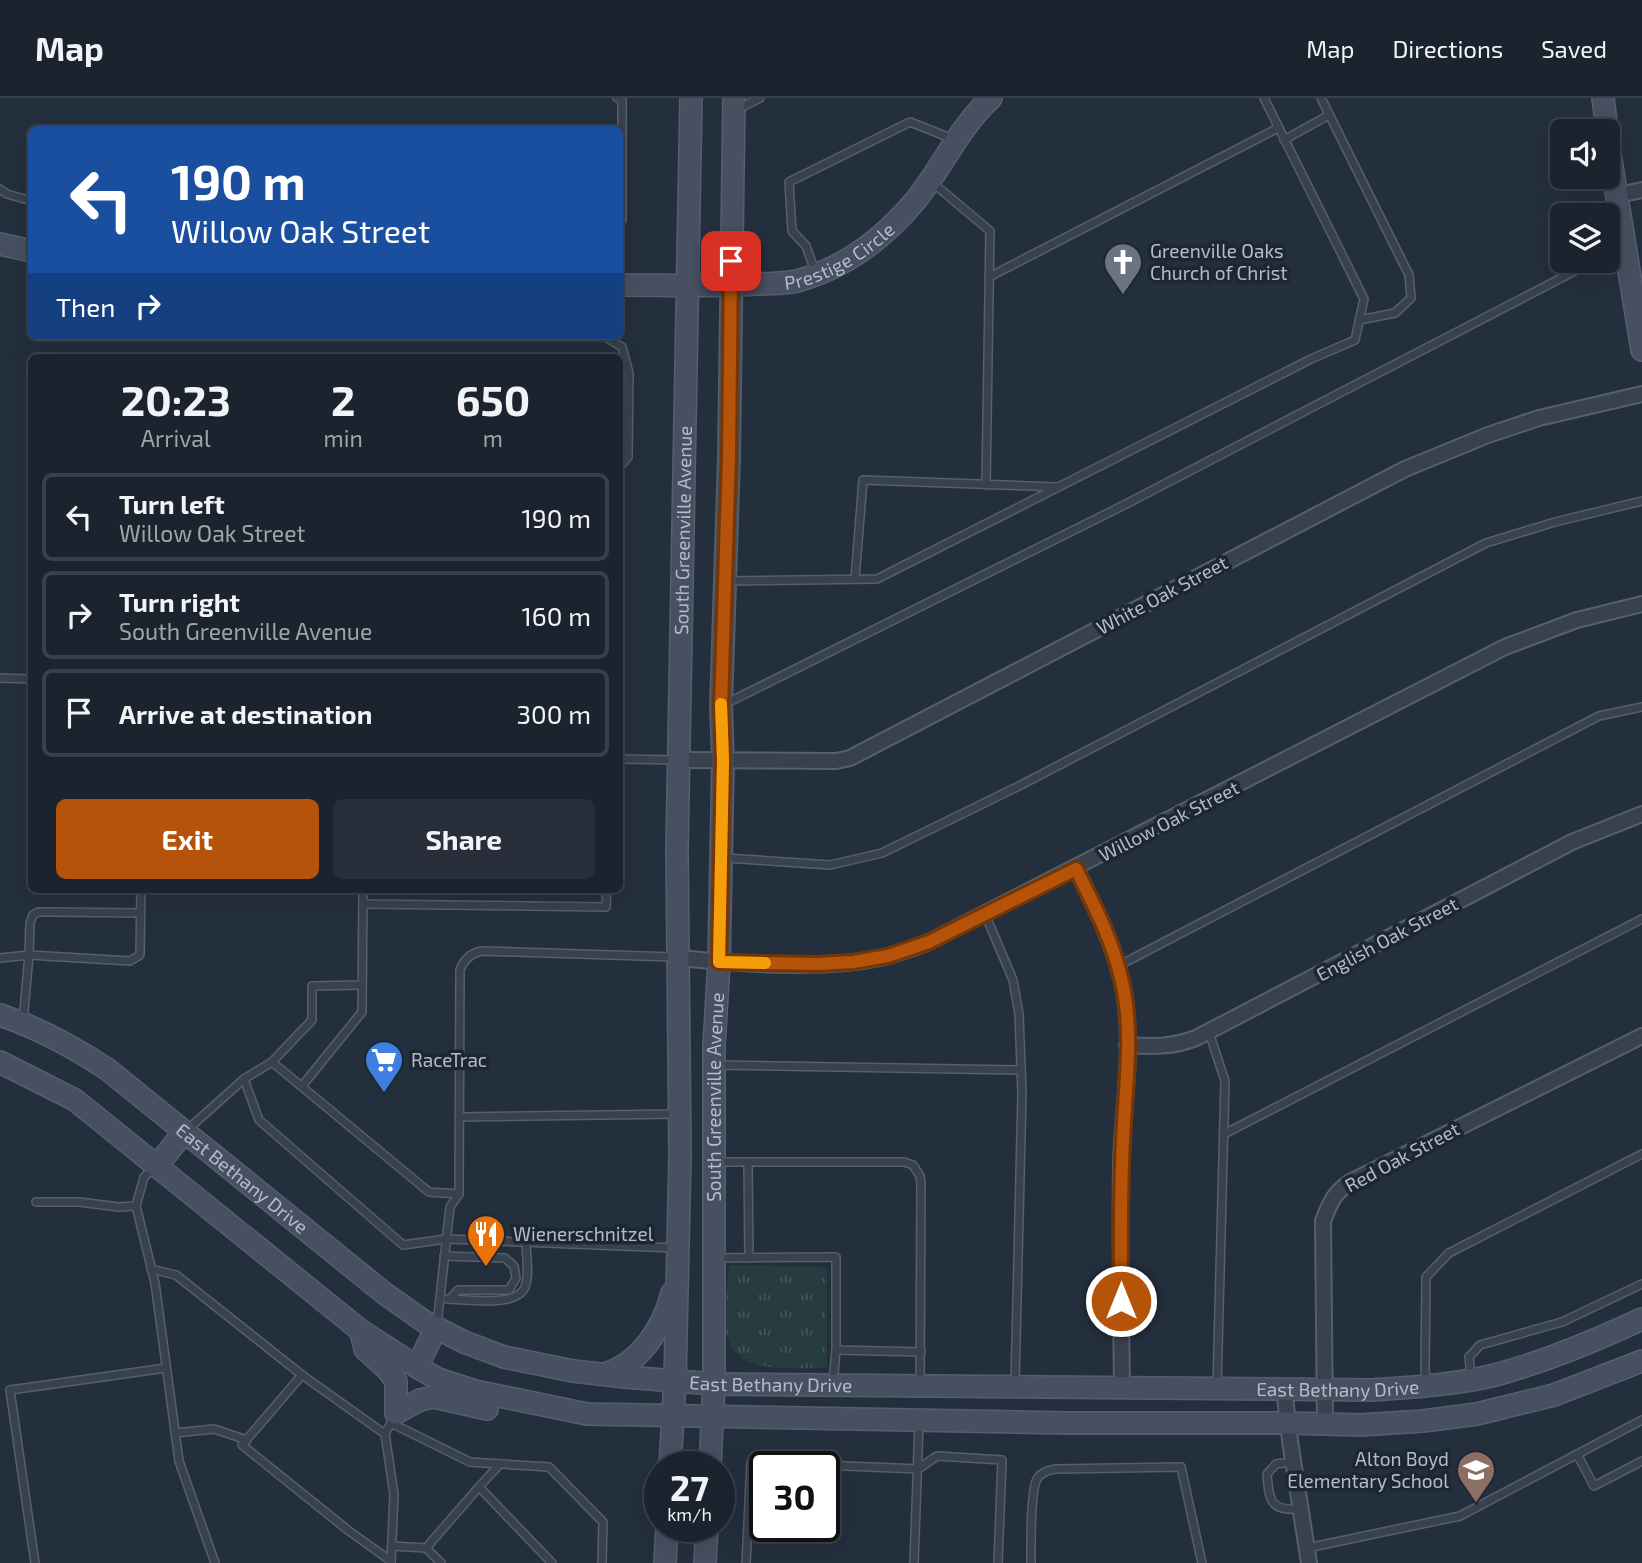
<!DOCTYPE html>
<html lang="en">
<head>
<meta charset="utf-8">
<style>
  :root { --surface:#1b232e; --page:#282f3a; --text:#f1f3f6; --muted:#a0a4aa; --line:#39404a; --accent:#b45309 }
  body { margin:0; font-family:"Exo 2",sans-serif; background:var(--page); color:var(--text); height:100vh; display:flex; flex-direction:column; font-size:26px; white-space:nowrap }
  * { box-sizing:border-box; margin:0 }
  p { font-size:23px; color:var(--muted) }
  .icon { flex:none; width:38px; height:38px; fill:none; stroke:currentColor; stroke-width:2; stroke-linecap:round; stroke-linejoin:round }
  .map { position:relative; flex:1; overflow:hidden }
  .sheet { position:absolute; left:28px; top:256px; width:595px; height:539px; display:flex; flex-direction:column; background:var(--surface); border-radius:10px; box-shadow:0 7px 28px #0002,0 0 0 2px var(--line) }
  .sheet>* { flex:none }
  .hud { position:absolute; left:28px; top:28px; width:595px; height:214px; border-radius:10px; box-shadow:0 7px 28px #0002,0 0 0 2px var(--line); background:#1a4fa0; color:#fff; overflow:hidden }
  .tools { position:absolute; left:1550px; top:21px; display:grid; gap:14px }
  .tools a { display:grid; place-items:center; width:70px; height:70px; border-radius:10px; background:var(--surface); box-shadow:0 7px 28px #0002,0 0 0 2px var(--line); font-size:35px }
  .speed { position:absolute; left:644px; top:1353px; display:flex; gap:14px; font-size:35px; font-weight:700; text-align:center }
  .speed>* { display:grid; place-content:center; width:91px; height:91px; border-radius:50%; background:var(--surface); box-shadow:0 7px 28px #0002,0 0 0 2px var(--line); line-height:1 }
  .speed small { font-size:18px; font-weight:400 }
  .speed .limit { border:4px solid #111; border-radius:10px; background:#fff; color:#111 }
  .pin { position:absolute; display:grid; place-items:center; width:60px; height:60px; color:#fff; margin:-30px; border-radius:14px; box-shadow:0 4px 10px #0006 }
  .me { position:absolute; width:77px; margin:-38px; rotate:0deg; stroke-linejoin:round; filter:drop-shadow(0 0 5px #0008) }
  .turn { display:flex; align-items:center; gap:24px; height:147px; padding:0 28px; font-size:32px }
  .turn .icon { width:91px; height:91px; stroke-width:2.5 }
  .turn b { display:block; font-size:49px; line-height:60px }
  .then { display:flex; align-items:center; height:66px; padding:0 28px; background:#0003; gap:14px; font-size:26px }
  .eta { display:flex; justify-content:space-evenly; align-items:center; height:119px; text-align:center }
  .eta b { font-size:42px; font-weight:700; line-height:49px }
  .button { display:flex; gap:14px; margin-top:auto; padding:14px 28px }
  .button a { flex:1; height:80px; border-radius:10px; background:var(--accent); color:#fff; font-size:28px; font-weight:700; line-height:80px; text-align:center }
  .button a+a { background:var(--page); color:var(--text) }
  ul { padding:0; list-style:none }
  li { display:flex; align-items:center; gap:21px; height:88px; margin:0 14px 10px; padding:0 14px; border:4px solid var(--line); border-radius:10px }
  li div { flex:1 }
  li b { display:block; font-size:26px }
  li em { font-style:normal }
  header { display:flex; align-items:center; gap:42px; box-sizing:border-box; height:98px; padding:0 35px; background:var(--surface); border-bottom:2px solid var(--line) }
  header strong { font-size:33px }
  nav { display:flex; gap:38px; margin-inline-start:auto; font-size:24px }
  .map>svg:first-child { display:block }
</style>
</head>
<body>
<header>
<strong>Map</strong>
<nav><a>Map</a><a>Directions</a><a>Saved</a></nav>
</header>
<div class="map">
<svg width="1642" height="1465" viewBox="0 0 1642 1465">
  <defs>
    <pattern id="grass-tufts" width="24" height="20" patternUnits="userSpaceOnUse" patternTransform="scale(1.75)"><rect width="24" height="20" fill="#263c3f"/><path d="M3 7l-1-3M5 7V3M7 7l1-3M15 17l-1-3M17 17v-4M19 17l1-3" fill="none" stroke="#435659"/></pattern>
  </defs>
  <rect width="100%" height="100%" fill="#242f3e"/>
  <path fill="url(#grass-tufts)" d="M729 1167 827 1169V1270C795 1269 737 1279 727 1237 724 1224 728 1183 729 1167Z"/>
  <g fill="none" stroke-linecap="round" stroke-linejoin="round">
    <defs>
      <g id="lane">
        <path d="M617 0H622V122H620"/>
        <path d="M1321 0 1409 177 1411 200 1395 215 1359 222"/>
        <path d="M738 11 760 0"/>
        <path d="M1284 42 1329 17"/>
        <path d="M933 85 990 133 986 387"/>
        <path d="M0 91 7 96 32 103"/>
        <path d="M1608 155 1621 149"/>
        <path d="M815 173 806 148 792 133 789 84 910 24 953 41"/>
        <path d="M989 179 1278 30"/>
        <path d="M587 238H604L622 249 629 275 628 359 620 369"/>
        <path d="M855 481 863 382 1057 389"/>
        <path d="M726 483 877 481 1311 261 1355 242 1364 201 1264 0"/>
        <path d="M0 580 32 581"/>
        <path d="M725 606 1126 406 1594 163"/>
        <path d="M620 661 676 662"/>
        <path d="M725 760 830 767 882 755 1019 688 1486 445 1555 424 1642 403"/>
        <path d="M363 806 606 809 607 791"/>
        <path d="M985 816 1013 882 1019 916 1022 995 1015 1285"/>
        <path d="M0 860 29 857 130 863 140 857 141 791"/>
        <path d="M1118 868 1599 618 1642 609"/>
        <path d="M23 924 29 857 30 825 33 817 38 814H52L140 815"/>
        <path d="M1209 934 1225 983 1217 1289"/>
        <path d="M272 964 429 1094 459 1096"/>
        <path d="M718 967 1021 972"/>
        <path d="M244 981 259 1022 403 1147 446 1141 674 1150"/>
        <path d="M302 988 362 914 363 791"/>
        <path d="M460 1019 679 1016"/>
        <path d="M187 1032 244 981 272 964 312 922V888L361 887"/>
        <path d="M1224 1036 1642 821"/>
        <path d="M717 1064H904L913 1067 920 1078 921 1085 920 1287"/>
        <path d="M748 1065 749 1160"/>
        <path d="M154 1070 144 1079 136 1108 155 1185 179 1363 215 1465"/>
        <path d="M36 1104H79L119 1109 136 1108"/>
        <path d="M444 1158 505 1160 514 1168 516 1180 509 1192H458L450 1201"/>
        <path d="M715 1160 836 1159V1252L833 1285"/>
        <path d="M151 1171 176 1177 302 1277"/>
        <path d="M447 1201C466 1201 517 1210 525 1189 530 1176 526 1158 526 1144"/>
        <path d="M437 1227 450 1109 459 1096 460 872C464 861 471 855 482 853L674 859"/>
        <path d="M836 1252 921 1254"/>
        <path d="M1471 1278 1469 1259 1480 1247 1562 1224 1642 1186"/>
        <path d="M1427 1285 1425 1272 1426 1179 1449 1155 1642 1056"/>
        <path d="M391 1325 470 1364 549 1369 603 1424 602 1465"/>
        <path d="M175 1335 214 1331 247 1342"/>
        <path d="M385 1336 302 1277 242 1347 349 1433 391 1463"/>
        <path d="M1577 1356 1594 1388 1642 1363"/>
        <path d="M1293 1364 1276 1366 1267 1376C1269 1404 1271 1413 1300 1411"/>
        <path d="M479 1389 500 1366"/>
        <path d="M392 1448 426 1450 441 1465"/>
        <path d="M426 1450 479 1389 552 1465"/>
        <path d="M1307 1450 1460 1418 1642 1322"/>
        <path d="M391 1464 394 1396 385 1336 393 1321"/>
        <path d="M35 1465 10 1292 166 1270"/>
        <path d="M746 1465 751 1364 918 1371 937 1358 1002 1362 998 1465"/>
        <path d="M914 1465 919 1326"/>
        <path d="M1031 1465C1031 1448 1030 1394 1037 1381 1041 1374 1048 1372 1056 1371L1181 1369 1202 1465"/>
      </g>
      <g id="street">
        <path d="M1617 97 1642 92"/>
        <path d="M680 662 836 663 850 660 1405 371 1488 337 1539 320 1642 296"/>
        <path d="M1076 771C1094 807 1113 844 1122 884 1135 943 1123 1006 1121 1065 1120 1140 1121 1215 1122 1290"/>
        <path d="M679 860C740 866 829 873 888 858 902 854 916 849 929 844L1505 549 1577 522 1642 506"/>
        <path d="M1127 947C1152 949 1173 949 1196 940L1572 744 1642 716"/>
        <path d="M1284 1290 1290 1343 1309 1465"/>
        <path d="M1325 1327 1323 1123C1330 1105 1334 1094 1352 1083L1642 938"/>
      </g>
      <g id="secondary">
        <path d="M1603 0 1607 33"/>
        <path d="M1608 44 1642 252"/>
        <path d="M0 146 32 153"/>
        <path id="s1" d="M620 187C666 187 713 189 759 186 771 185 785 186 797 183 845 170 883 141 915 103 942 70 959 29 991 0"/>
        <path id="s2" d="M0 917C39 930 72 948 107 971L384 1195 425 1224 464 1244 504 1259 573 1273 625 1279 714 1286 1372 1292C1413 1289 1455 1287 1495 1277 1547 1263 1594 1243 1642 1221"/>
        <path d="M0 964 75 1002 360 1232 417 1269 438 1281 475 1293 587 1316 1066 1325H1288L1361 1327 1423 1323 1477 1316 1554 1297 1642 1263"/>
        <path d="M157 1068 184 1034"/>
        <path d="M361 1234 365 1251 386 1270 396 1283V1315"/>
        <path d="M417 1269 436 1230"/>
        <path d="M604 1276C640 1266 663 1230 672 1195"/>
        <path d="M396 1315 420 1302 434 1299 487 1311"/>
        <path id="s3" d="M670 1368 675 1282 680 1059 677 752 691 0"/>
        <path id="s4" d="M710 1368 714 1286V948L719 864 723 662 721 608 729 359 734 0"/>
        <path d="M665 1465 667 1428"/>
        <path d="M705 1465 707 1428"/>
      </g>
    </defs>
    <use href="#lane" stroke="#565f6c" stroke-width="10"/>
    <use href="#street" stroke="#565f6c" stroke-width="18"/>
    <use href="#secondary" stroke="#565f6c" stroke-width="24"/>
    <use href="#lane" stroke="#38414e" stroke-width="7"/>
    <use href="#street" stroke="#38414e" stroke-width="14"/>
    <use href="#secondary" stroke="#465061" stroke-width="21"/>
  </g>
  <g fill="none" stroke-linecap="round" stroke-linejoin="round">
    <defs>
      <path id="route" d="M731 163 729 359 721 608 723 662 719 864 817 866 853 864 888 858 929 844 1076 771C1094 807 1113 843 1122 884 1134 935 1125 991 1123 1043 1120 1096 1121 1150 1121 1203"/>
    </defs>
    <use href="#route" stroke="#753606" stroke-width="18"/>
    <use href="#route" stroke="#b45309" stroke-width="12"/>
    <path stroke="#f59e0b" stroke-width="12" d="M721 606 723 662 719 864 765 865"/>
  </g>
  <defs>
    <symbol id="church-pin" viewBox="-11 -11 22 30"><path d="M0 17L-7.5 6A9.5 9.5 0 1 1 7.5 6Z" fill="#6b7280" stroke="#1d2633"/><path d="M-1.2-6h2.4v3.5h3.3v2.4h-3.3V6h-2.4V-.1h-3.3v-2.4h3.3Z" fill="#fff"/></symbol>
    <symbol id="supermarket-pin" viewBox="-11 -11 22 30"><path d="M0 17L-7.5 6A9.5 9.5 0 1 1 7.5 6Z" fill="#3f7fe0" stroke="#1d2633"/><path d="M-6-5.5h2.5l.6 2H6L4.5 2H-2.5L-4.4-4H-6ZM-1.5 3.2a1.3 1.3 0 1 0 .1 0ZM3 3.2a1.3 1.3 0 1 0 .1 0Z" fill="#fff"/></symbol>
    <symbol id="restaurant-pin" viewBox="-11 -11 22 30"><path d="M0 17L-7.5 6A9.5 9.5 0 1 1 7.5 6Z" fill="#e8710a" stroke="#1d2633"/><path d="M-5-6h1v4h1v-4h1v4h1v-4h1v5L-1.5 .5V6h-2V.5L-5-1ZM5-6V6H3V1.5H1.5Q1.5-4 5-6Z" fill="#fff"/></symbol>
    <symbol id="school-pin" viewBox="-11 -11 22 30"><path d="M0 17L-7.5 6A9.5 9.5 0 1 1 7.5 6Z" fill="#8d6e63" stroke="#1d2633"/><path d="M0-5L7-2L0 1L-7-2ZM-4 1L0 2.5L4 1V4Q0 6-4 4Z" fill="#fff"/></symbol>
  </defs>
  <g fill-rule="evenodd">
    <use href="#church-pin" x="1101" y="142" width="44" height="60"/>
    <use href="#supermarket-pin" x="362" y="940" width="44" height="60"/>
    <use href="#restaurant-pin" x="464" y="1114" width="44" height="60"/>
    <use href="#school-pin" x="1454" y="1350" width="44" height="60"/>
  </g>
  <g text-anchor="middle" stroke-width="7" stroke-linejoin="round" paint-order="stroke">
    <g font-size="19" fill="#b4bcc9" stroke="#1d2633">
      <text dy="7" stroke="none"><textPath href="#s1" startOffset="226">Prestige Circle</textPath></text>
      <text dy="7" stroke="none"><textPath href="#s3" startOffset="936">South Greenville Avenue</textPath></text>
      <text transform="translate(1162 497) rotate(-28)" y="7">White Oak Street</text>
      <text transform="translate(1169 723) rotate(-27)" y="7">Willow Oak Street</text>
      <text transform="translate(1387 841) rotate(-28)" y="7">English Oak Street</text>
      <text dy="7" stroke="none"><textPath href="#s4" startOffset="369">South Greenville Avenue</textPath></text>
      <text transform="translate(1402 1059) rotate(-28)" y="7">Red Oak Street</text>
      <text dy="7" stroke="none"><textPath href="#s2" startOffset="294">East Bethany Drive</textPath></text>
      <text dy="7" stroke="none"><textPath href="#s2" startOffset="882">East Bethany Drive</textPath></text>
      <text dy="7" stroke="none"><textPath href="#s2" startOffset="1449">East Bethany Drive</textPath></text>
    </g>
    <g font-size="19" fill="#b4bcc9" stroke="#1d2633" text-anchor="start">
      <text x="1150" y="160">Greenville Oaks<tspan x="1150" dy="22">Church of Christ</tspan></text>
      <text x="411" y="969">RaceTrac</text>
      <text x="513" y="1143">Wienerschnitzel</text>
      <text x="1449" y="1368" text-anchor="end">Alton Boyd<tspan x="1449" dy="22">Elementary School</tspan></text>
    </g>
  </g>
</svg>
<div class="tools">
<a><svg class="icon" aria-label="sound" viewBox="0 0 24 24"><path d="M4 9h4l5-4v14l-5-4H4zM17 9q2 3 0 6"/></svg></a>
<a><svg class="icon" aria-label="layers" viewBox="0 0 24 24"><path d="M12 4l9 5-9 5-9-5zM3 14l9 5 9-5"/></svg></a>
</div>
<div class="speed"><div>27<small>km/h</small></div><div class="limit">30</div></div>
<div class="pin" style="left:731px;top:163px;background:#d93025"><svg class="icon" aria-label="arrive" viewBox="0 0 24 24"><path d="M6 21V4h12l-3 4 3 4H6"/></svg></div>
<svg class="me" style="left:1121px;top:1203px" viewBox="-20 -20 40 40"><circle r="17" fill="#b45309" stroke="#fff" stroke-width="3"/><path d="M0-11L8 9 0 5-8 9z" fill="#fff"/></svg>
<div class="hud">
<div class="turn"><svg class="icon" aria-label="left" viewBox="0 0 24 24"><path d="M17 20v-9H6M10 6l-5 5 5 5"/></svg><div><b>190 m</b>Willow Oak Street</div></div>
<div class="then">Then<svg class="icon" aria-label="right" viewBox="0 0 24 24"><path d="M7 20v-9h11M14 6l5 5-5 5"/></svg></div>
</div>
<section class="sheet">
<div class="eta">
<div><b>20:23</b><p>Arrival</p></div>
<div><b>2</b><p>min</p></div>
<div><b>650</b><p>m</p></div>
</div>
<ul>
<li><svg class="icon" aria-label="left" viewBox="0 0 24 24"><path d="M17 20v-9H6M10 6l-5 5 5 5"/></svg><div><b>Turn left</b><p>Willow Oak Street</p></div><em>190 m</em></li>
<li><svg class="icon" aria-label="right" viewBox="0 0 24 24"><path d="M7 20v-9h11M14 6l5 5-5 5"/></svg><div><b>Turn right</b><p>South Greenville Avenue</p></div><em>160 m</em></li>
<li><svg class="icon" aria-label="arrive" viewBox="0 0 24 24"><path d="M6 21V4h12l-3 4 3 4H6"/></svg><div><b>Arrive at destination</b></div><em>300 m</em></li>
</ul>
<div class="button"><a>Exit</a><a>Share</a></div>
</section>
</div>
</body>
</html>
